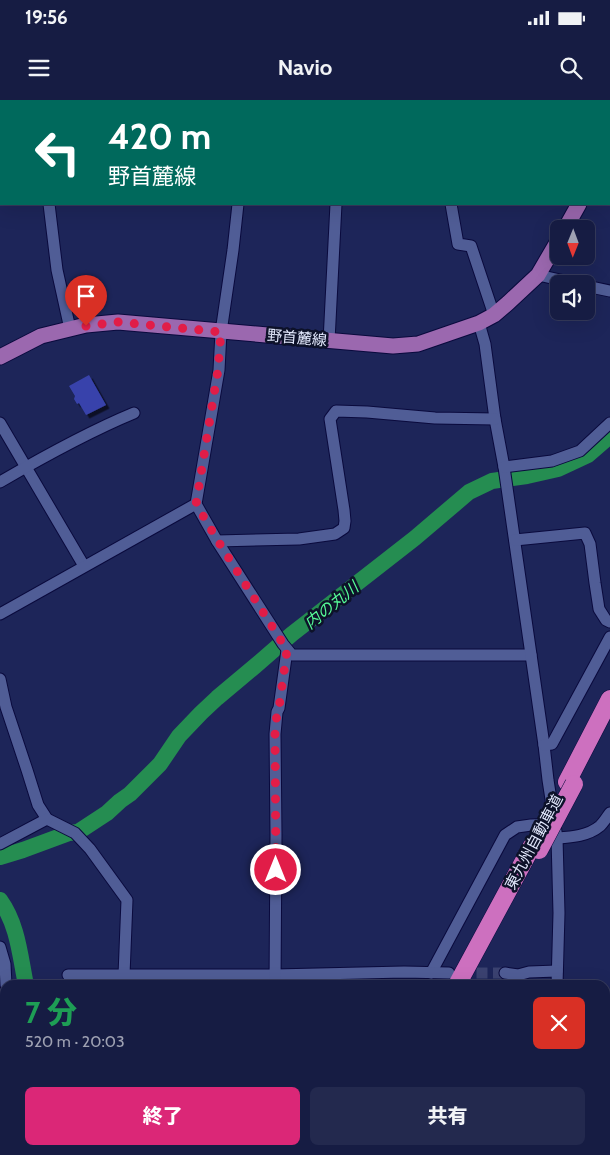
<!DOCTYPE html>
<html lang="ja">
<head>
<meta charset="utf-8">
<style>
  :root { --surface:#161c43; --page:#23294e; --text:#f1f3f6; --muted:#9ea1b2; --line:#353a5c; --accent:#db2777 }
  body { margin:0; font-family:Cabin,"Noto Sans JP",sans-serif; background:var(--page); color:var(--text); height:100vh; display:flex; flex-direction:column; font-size:19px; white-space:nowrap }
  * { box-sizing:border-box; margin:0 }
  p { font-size:16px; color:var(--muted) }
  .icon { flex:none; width:28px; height:28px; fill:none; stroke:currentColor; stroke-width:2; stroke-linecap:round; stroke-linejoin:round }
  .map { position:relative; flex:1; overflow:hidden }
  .details { position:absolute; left:0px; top:880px; width:610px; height:175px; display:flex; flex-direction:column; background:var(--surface); border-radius:15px 15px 0 0; box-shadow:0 5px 20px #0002,0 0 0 1px var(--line) }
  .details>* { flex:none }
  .guide { position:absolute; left:0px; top:0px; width:610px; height:105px; box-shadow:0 5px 20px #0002,0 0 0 1px var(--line); background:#00695c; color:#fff; overflow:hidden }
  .needle { width:32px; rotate:181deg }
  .controls { position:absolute; left:550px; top:120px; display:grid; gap:10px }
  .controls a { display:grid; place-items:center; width:45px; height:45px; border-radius:8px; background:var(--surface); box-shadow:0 5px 20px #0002,0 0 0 1px var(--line); font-size:25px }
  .pin { position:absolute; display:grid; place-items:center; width:42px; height:42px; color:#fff; margin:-51px -21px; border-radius:50% 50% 50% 0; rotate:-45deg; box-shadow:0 0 5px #0007 }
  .pin .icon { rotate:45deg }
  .me { position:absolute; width:55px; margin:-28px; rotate:0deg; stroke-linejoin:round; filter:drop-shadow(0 0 4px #0008) }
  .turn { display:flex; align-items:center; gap:18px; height:105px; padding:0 25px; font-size:22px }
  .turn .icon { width:65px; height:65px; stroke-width:2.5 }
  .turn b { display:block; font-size:35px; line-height:42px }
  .round { display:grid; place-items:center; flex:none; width:52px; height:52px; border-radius:8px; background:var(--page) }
  .headline { display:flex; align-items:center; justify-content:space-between; height:85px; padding:0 25px }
  h1 { font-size:30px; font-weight:800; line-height:38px; color:#1e9e55 }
  .cta { display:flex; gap:10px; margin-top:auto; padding:10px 25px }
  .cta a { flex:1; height:58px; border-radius:8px; background:var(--accent); color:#fff; font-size:20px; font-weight:800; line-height:58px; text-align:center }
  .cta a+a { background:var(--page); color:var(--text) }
  .status { display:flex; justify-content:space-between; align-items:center; height:35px; padding:0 25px; background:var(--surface); direction:ltr }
  .status svg { height:14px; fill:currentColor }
  header { display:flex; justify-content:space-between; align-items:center; height:65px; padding:0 25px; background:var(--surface); font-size:22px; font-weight:800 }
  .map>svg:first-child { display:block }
</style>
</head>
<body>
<div class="status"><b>19:56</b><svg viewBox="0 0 49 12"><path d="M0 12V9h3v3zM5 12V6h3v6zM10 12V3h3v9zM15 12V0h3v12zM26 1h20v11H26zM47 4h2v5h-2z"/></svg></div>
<header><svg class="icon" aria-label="menu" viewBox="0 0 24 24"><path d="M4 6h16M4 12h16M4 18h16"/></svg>Navio<svg class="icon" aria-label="search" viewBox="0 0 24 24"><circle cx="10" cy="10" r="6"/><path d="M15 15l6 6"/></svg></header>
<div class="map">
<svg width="610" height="1055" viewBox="0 0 610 1055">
  <defs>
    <filter id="shadow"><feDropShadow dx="3.5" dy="3.5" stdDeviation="0" flood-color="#0009"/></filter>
  </defs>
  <rect width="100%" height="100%" fill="#1d2559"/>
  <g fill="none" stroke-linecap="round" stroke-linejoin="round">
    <g stroke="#258d51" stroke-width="16">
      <path d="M0 757 23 750 69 733 78 732 107 713 120 701 130 694 160 664 179 636 201 613 217 598 254 567 292 534 415 438 469 392 492 381 527 376 558 369 588 355 610 336"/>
      <path d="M0 800C18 825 20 856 26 885"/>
      <path d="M106 1050 110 1055"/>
    </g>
  </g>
  <path fill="#3843ab" filter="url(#shadow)" d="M89 275 106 305 86 315 79 303 77 304 74 299 75 296 69 286Z"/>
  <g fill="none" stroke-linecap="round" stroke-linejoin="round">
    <path stroke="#3b4271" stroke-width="11" stroke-dasharray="11 5.5" stroke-linecap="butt" d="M460 873H505"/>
    <defs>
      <g id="minor">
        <path d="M137 0 141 1"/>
        <path d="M251 1 252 0"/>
        <path d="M448 1V0"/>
        <path d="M574 1V0"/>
        <path d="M0 15 1 16"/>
        <path d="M0 58H1"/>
        <path d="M49 104 57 170 70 229"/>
        <path d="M238 104 233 150 221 232 219 270 196 404 217 441 283 544 292 555H531"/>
        <path d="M451 104 458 144 471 146 494 215"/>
        <path d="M538 175 578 184"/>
        <path d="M586 186 610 191"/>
        <path d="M479 223 485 244 495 319 504 367 544 645 548 680 557 738 559 813 557 885"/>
        <path d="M329 241 336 104"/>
        <path d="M0 323 84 466"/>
        <path d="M504 367 552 361 580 351 610 323"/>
        <path d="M0 382C43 357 88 332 134 313"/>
        <path d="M515 440 585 433 590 444 595 483 599 509 606 520 610 522"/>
        <path d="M217 441 299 439 335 434 344 428 345 421 344 410 330 319 336 311 367 312 435 318 495 319"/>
        <path d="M0 514 196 404"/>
        <path d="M0 579 6 607 27 670 38 705 47 719 75 733 90 749 127 800 124 875"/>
        <path d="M544 645 552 644 610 537"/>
        <path d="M557 738C572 737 588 736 600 726 604 722 607 717 610 713"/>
        <path d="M0 744 47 719"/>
        <path d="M0 847 5 864 6 885"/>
        <path d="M431 873 505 735 517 727 531 725 556 724"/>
        <path d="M505 873 518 875 529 872 557 871"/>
        <path d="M68 875H275L404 872 449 873"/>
        <path d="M275 885 276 735 275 634 277 612 279 608 287 550"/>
        <path d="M605 1013H610"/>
        <path d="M557 1050V1055"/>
        <path d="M272 1055V1050"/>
        <path d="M334 1055 337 1050"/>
        <path d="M428 1055 430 1050"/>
      </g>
      <g id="major">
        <path d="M609 72 610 71"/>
        <path d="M565 129 579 104"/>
        <path d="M0 257 41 236 86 225 118 222 393 246 418 244 479 223 494 215 508 203 538 175 559 139"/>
      </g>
      <g id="highway">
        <path d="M567 682 610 599"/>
        <path d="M457 885 532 746"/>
        <path d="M365 1055 368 1050"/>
      </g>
    </defs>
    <use href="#minor" stroke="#0a0a3d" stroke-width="13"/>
    <use href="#major" stroke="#0a0a3d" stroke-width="17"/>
    <use href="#highway" stroke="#0a0a3d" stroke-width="19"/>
    <path stroke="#5e668f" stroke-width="2" stroke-dasharray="1 4" stroke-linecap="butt" d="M54 1050 58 1055"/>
    <use href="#minor" stroke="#505d96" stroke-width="11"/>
    <use href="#major" stroke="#9b68af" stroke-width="15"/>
    <use href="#highway" stroke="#cd70bf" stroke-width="18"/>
    <defs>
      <path id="highway-bridge" d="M539 750 574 684"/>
    </defs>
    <use href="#highway-bridge" stroke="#0a0a3d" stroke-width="19" stroke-linecap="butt"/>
    <use href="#highway-bridge" stroke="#cd70bf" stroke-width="18"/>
  </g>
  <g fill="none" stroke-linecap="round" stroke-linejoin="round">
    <path stroke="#e11d48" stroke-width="9" stroke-dasharray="0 16.2" d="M86 226 118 222 221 232 218 270 196 404 218 441 287 550 279 608 277 612 275 634 276 770"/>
  </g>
  <g text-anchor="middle" stroke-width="5" stroke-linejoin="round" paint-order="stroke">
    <g font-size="15" fill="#e2e8fc" stroke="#0d1229">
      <text transform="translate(297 238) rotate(5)" y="5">野首麓線</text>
      <text transform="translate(534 742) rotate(-62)" y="5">東九州自動車道</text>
    </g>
    <g font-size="16" font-style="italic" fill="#57fc98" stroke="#0d1229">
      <text transform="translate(331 505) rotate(-39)" y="6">内の丸川</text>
    </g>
  </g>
</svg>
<div class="controls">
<a><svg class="needle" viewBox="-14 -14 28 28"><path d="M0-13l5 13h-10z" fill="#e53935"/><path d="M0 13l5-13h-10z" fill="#9ea1b2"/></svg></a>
<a><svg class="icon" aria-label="sound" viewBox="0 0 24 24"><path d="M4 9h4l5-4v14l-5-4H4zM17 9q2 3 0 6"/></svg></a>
</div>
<div class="pin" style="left:86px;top:226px;background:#d93025"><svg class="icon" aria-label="arrive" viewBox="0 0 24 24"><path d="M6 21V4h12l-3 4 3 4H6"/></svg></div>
<svg class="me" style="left:276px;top:770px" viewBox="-20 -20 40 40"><circle r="17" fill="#e11d48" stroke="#fff" stroke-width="3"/><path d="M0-11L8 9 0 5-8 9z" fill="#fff"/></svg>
<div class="guide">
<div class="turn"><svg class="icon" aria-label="left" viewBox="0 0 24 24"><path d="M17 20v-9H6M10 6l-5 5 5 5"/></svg><div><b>420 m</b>野首麓線</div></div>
</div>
<section class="details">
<div class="headline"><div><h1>7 分</h1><p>520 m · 20:03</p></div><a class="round" style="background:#d93025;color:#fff"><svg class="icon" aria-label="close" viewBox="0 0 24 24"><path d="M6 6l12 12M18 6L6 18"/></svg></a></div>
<div class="cta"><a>終了</a><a>共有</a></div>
</section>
</div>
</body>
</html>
